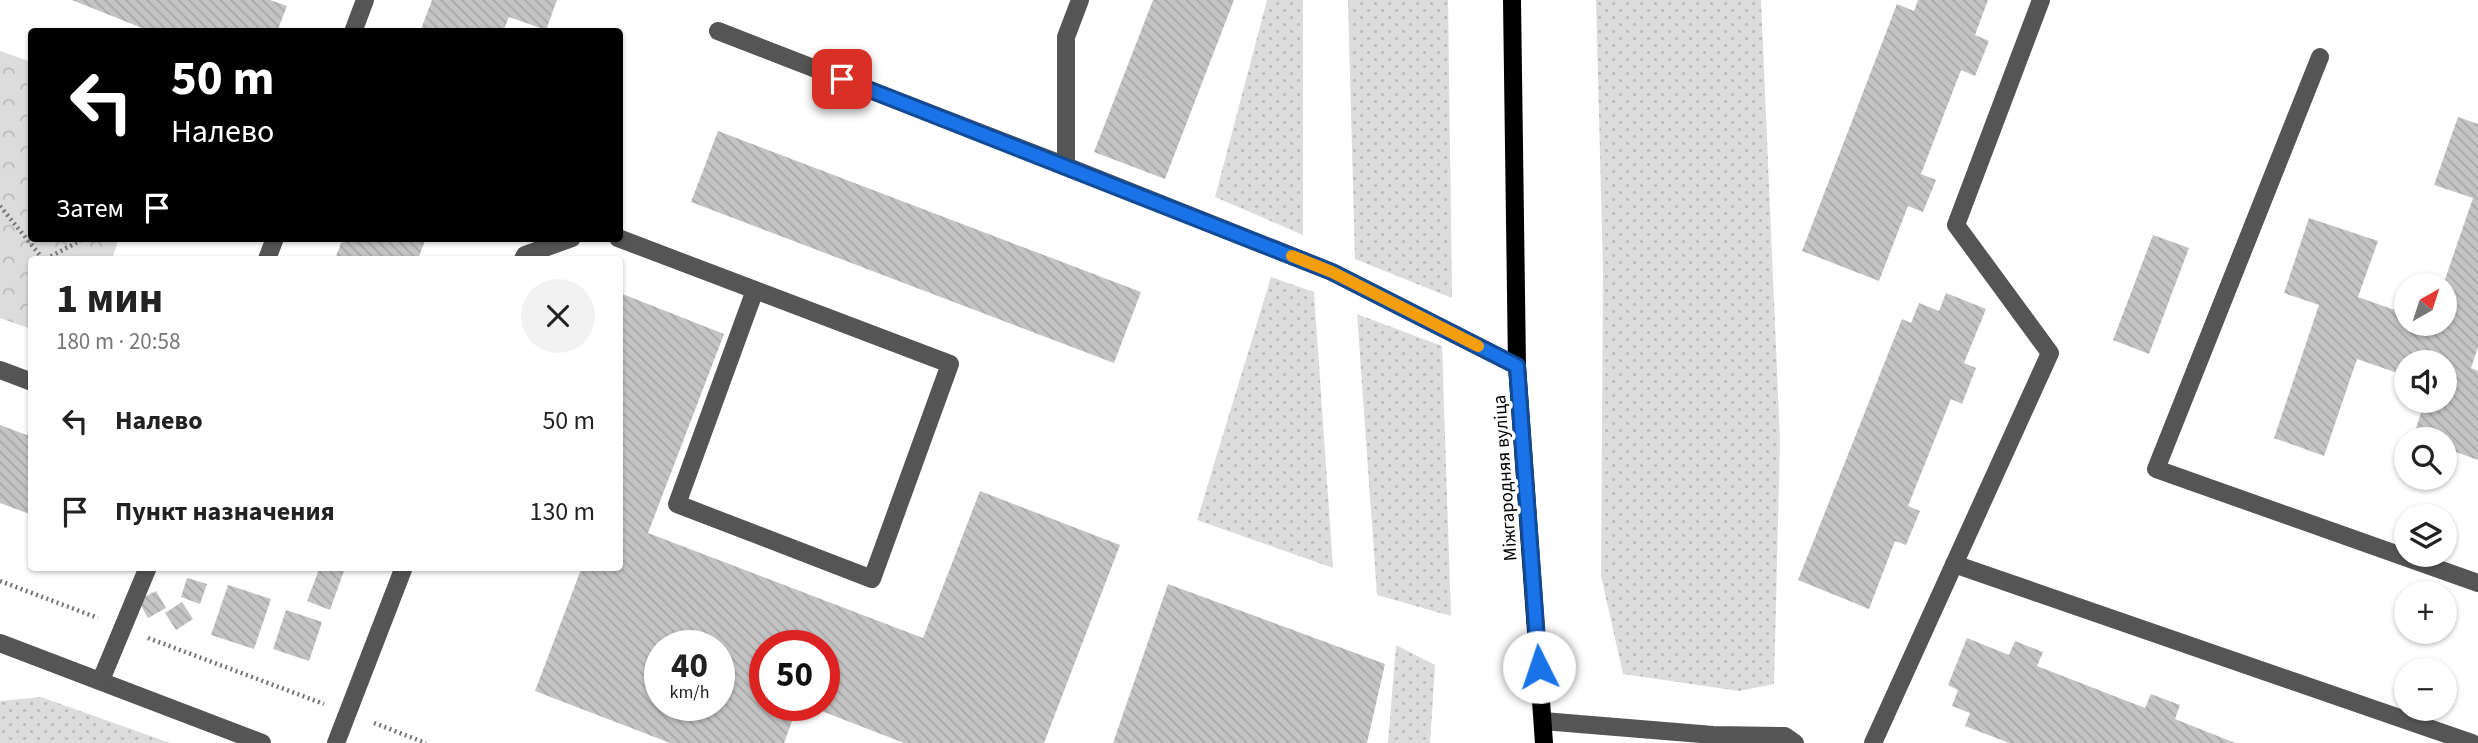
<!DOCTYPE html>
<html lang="ru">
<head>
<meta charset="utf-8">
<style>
  :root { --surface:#fff; --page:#f2f2f2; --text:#222; --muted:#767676 }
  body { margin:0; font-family:"Source Sans 3",sans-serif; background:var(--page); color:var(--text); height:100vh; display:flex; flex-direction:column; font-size:26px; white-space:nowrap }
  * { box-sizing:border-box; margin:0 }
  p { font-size:23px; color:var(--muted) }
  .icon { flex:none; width:38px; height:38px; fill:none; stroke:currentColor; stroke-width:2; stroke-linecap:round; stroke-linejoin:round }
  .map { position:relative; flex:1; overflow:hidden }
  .panel { position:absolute; left:28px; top:256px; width:595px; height:315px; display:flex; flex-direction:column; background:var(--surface); border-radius:7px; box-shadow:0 2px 5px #0004 }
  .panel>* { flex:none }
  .hud { position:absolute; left:28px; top:28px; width:595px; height:214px; border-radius:7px; box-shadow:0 2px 5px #0004; background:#000; color:#fff; overflow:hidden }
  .needle { width:46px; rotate:39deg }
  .tools { position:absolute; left:2394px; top:273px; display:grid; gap:14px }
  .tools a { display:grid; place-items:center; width:63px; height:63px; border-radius:50%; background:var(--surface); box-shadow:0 2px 5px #0004; font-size:35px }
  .speed { position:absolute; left:644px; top:630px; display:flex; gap:14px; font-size:35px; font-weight:700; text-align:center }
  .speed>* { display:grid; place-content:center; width:91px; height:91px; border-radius:50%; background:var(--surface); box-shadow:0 2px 5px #0004; line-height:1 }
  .speed small { font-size:18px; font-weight:400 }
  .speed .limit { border:10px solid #d22; background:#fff; color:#111 }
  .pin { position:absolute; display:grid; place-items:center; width:60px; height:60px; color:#fff; margin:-30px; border-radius:14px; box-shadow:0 4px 10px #0006 }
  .me { position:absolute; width:77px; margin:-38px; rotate:356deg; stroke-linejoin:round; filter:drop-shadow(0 0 5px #0008) }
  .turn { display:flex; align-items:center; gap:24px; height:147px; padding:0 28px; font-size:32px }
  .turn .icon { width:91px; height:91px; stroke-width:2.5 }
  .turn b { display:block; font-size:49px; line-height:60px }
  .then { display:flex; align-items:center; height:66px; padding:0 28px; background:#0003; gap:14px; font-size:26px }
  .round { display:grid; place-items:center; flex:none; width:74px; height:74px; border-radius:37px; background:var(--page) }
  .headline { display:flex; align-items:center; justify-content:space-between; height:119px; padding:0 28px }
  h1 { font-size:42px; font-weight:700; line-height:52px }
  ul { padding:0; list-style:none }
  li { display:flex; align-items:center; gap:21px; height:91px; padding:0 28px }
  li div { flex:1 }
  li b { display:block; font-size:26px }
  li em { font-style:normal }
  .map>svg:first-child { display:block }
</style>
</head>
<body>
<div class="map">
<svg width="2478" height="743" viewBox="0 0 2478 743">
  <defs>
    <pattern id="grass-dots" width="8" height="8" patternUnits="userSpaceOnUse" patternTransform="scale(1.75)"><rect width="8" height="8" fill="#dcdcdc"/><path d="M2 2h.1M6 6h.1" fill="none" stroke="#bbb" stroke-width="1.8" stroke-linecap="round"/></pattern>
    <pattern id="park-crowns" width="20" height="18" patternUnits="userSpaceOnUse" patternTransform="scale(1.75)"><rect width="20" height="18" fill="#dcdcdc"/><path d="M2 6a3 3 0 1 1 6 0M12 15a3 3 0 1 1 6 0" fill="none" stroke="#bbb"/></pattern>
    <pattern id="building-back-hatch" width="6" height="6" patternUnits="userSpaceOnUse" patternTransform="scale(1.75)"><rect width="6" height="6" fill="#c4c4c4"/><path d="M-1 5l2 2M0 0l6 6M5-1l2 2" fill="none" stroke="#a7a7a7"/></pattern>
  </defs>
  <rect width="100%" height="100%" fill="#fff"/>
  <g fill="url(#grass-dots)">
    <path d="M1267 0H1303V235L1215 197Z"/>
    <path d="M1348 0H1448L1452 298 1355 259Z"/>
    <path d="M1596 0H1761L1780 441 1774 684 1739 691 1623 674 1601 576 1603 271Z"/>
    <path d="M1271 277 1314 292 1333 568 1197 520Z"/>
    <path d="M1357 314 1442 346 1451 616 1377 595Z"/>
    <path d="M1396 645 1435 665 1430 743H1388Z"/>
    <path d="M41 697 170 743H0V701Z"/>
  </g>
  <path fill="url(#park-crowns)" d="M0 51 31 62 32 238H119L112 259H32L31 329 0 318Z"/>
  <g fill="url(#building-back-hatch)" fill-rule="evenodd">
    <path d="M72 0H270L287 6 277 32H152Z"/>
    <path d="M432 0H557L546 30 509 17 503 32H420Z"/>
    <path d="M1153 0H1234L1165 179 1094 152Z"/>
    <path d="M1918 0H1988L1975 35 1989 41 1975 76 1961 70 1921 174 1936 180 1923 212 1908 206 1879 281 1802 251 1897 4 1914 11Z"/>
    <path d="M2458 117 2478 124V347L2471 368 2478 371V460L2445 448V439L2413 437 2425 401H2445V362H2406V376L2357 359 2324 456 2274 438 2319 305 2284 293 2309 218 2378 241 2358 297 2406 314V324H2445L2443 285 2473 198 2434 185Z"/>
    <path d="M718 131 1141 292 1114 363 691 202Z"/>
    <path d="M2153 235 2189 248 2149 354 2113 340Z"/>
    <path d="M343 238H426L418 259H335Z"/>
    <path d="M620 293 724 334 648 533 923 638 980 491 1120 545 1044 743H904L806 705H824V646H765V705H798L784 743H670L535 691 582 567H620ZM660 646H719V705H660Z"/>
    <path d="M1946 293 1986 309 1964 363 1976 368 1962 404 1951 399 1908 506 1920 511 1906 545 1895 541 1869 609 1798 580 1902 319 1911 323 1919 303 1939 311Z"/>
    <path d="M0 425 32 437V515L0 503Z"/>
    <path d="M320 567 344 571 330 610 307 601Z"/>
    <path d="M187 578 207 584 200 604 181 597Z"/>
    <path d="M1168 584 1385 664 1367 743H1113Z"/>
    <path d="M228 585 271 599 254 649 211 635Z"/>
    <path d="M156 591 166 608 148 618 138 600Z"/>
    <path d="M182 602 193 619 176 630 165 613Z"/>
    <path d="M286 610 322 622 309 661 273 649Z"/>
    <path d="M1967 638 2009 655 2015 641 2043 652 2037 666 2145 708 2151 694 2180 705 2175 719 2235 743H2009L1965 726 1970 713 1952 706 1958 690 1948 685Z"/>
  </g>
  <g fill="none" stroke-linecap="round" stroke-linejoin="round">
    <g stroke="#777" stroke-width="4.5" stroke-dasharray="2 3.5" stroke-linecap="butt">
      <path d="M0 206 43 259"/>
      <path d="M46 259 85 238"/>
      <path d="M0 581 98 618"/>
      <path d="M148 638 324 704"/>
      <path d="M374 723 426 743"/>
    </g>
    <g stroke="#555" stroke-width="18">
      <path d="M1080 0 1066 37V166L1332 272 1517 366"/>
      <path d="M718 31 1066 166"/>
      <path d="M353 32 365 0"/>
      <path d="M2320 57 2156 469 2478 583"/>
      <path d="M618 238 950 364 872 579 677 504 755 290"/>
      <path d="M267 259 275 238"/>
      <path d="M523 259 525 255 572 238"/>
      <path d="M0 370 32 382"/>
      <path d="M1954 564 2472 743"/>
      <path d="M0 643 262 743"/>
      <path d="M101 680 148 567"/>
      <path d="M1543 721 1713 735 1785 736 1795 743"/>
      <path d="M336 743 404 567"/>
      <path d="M1873 743 2050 353 1956 225 2041 0"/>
    </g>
    <path stroke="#000" stroke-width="18" d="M1512 0 1517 366 1544 743"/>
  </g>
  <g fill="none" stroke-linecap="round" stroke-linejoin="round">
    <defs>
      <path id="route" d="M842 79 1332 272 1517 366 1539 667"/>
    </defs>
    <use href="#route" stroke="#114b97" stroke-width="18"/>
    <use href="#route" stroke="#1a73e8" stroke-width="12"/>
    <path stroke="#f59e0b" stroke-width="12" d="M1292 256 1332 272 1478 346"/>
  </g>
  <g text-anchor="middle" stroke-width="7" stroke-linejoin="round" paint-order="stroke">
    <g font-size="19" fill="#000" stroke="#fff">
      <text transform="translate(1504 478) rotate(-94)" y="7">Міжгародняя вуліца</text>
    </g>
  </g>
</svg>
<div class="tools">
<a><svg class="needle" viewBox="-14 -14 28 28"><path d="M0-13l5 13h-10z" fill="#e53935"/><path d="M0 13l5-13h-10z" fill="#767676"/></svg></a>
<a><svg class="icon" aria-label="sound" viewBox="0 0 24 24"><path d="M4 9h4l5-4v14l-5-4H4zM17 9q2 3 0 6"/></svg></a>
<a><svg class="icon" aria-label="search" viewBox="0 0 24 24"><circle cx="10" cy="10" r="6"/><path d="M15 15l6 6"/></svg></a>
<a><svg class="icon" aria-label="layers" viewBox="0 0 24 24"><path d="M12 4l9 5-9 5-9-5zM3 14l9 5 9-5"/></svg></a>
<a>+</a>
<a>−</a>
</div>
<div class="speed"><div>40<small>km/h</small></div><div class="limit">50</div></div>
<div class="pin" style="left:842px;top:79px;background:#d93025"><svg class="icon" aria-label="arrive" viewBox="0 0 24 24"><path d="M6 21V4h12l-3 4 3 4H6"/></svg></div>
<svg class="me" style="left:1539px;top:667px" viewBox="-20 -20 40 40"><circle r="19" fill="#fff"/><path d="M0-13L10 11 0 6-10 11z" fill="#1a73e8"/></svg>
<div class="hud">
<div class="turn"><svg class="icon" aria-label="left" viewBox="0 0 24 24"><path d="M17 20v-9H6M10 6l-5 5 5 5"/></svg><div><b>50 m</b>Налево</div></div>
<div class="then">Затем<svg class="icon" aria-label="arrive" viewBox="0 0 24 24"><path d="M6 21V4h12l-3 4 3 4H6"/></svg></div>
</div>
<section class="panel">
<div class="headline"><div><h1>1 мин</h1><p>180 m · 20:58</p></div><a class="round"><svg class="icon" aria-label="close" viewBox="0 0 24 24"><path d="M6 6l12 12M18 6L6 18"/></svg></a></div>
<ul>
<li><svg class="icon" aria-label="left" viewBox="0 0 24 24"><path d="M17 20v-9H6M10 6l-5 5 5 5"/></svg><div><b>Налево</b></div><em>50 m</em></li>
<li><svg class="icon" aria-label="arrive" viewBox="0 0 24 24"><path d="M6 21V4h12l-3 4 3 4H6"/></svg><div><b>Пункт назначения</b></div><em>130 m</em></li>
</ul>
</section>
</div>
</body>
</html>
